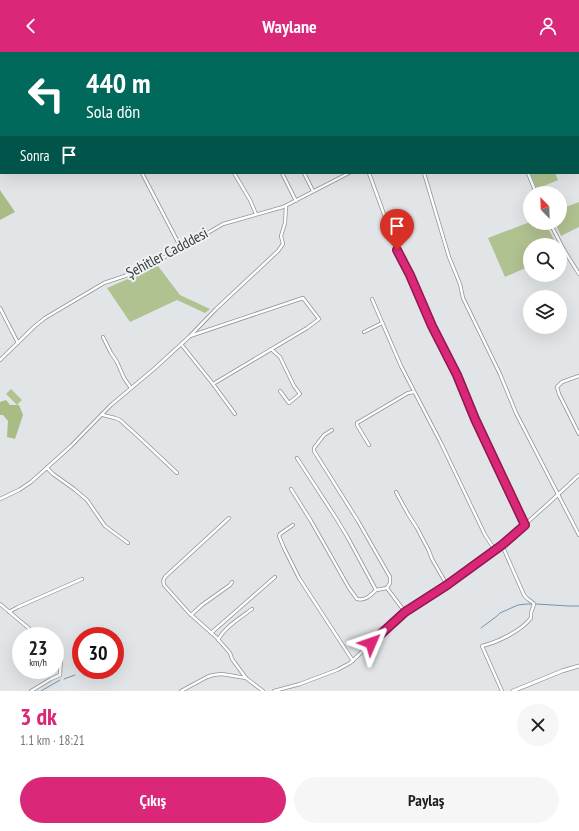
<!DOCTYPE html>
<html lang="tr">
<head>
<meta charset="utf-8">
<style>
  :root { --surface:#fff; --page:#f6f6f6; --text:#202124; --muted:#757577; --accent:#db2777 }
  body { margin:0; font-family:"PT Sans Narrow",sans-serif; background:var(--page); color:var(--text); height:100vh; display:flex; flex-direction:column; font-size:15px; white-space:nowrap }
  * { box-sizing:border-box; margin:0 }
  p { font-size:13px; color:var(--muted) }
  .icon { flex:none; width:22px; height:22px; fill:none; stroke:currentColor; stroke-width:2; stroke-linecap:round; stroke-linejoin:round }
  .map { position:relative; height:639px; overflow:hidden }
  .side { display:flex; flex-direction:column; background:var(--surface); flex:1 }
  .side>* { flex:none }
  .top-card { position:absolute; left:0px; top:0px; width:579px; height:122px; box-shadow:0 4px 16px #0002; background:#00695c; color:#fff; overflow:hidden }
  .needle { width:26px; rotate:337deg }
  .tools { position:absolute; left:523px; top:134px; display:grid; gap:8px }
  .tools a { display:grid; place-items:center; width:44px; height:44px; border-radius:50%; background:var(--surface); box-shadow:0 4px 16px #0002; font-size:20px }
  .speed { position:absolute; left:12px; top:575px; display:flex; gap:8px; font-size:20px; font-weight:700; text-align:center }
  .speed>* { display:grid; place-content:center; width:52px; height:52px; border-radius:50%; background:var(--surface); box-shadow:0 4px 16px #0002; line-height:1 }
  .speed small { font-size:10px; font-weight:400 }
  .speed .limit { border:6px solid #d22; background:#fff; color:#111 }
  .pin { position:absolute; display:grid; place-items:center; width:34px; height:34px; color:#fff; margin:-41px -17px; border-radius:50% 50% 50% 0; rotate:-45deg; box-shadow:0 0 4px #0007 }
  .pin .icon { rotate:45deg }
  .me { position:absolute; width:44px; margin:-22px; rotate:47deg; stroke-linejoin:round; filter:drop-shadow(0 0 3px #0008) }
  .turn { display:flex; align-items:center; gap:14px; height:84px; padding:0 20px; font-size:18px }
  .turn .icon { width:52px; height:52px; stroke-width:2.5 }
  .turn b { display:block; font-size:28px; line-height:34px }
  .then { display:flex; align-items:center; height:38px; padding:0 20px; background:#0003; gap:8px; font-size:15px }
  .round { display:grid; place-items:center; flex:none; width:42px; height:42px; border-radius:21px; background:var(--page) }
  .summary { display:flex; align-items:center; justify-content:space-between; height:68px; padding:0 20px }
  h1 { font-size:24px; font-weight:700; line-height:30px; color:var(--accent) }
  .button { display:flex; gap:8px; margin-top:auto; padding:8px 20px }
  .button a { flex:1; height:46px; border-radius:24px; background:var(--accent); color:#fff; font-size:16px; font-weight:700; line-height:46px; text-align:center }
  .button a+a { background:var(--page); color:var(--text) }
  header { display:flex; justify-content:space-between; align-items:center; height:52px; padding:0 20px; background:var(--accent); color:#fff; font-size:18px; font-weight:700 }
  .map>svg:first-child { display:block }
</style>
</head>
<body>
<header><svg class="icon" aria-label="back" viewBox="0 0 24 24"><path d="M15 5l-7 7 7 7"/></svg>Waylane<svg class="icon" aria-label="person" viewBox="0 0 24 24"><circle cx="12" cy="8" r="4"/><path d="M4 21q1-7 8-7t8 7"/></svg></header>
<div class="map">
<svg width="579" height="639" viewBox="0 0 579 639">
  <rect width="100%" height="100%" fill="#e2e5e7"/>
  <g fill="#b1c291">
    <path d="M530 121H555L558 128 537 137Z"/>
    <path d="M579 150V175L561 184 555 171H560V157Z"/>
    <path d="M530 170V171H545L557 193H530V214L505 225 488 186Z"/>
    <path d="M158 214 180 243 210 257 205 261 177 248 130 270 107 236Z"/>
    <path d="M11 337 22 348 17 353 6 342Z"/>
  </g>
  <g fill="#a9bc84">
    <path d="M0 138 15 160 0 168Z"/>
    <path d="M6 348 10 353H19L23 363 15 387 7 385 8 369 3 363H0V350Z"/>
  </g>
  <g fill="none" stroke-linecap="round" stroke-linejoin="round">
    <g stroke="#7196b2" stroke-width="1">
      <path d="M500 1 501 0"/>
      <path d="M536 552 569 554H579"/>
      <path d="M481 576 497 564 500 561 518 553 527 552H533"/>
      <path d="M64 627 75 623"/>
      <path d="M41 639 60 628"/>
    </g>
    <defs>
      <g id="minor">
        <path d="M46 0 47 1"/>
        <path d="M171 0 172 1"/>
        <path d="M220 0 221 1"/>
        <path d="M240 0V1"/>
        <path d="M312 0V1"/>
        <path d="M339 0V1"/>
        <path d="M426 0V1"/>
        <path d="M556 1 558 0"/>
        <path d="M0 16H1"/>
        <path d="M578 49 579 50"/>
        <path d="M578 96 579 95"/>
        <path d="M142 121 181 196"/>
        <path d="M234 121 250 148 256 162"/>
        <path d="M282 121 296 149"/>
        <path d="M304 121 313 139"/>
        <path d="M369 121 397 198 410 223 432 274 457 323 475 367 525 473"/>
        <path d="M424 121 449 205 460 232 463 246 500 322 516 361 579 483"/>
        <path d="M528 121 536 141"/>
        <path d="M550 171 564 198 579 222"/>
        <path d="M372 247 401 314 441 391 485 483 495 498"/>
        <path d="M0 256 18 291"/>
        <path d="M364 280 382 271"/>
        <path d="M190 284 303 246 319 267 307 276 213 332"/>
        <path d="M103 285 111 301 117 310 124 326 131 336"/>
        <path d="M181 292 213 332 235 362"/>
        <path d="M271 297 280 305 294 334 300 342 289 351 280 339"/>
        <path d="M0 308 35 274 45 266 104 231 125 224 175 200 223 172 283 155 349 121"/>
        <path d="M579 324 562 330 557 335 559 342 579 382"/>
        <path d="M103 363 115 366 120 368 142 388 177 421"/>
        <path d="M332 378 324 383 314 396V399L358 469 390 525V531L387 536 405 560"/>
        <path d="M369 393 357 373V371L408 341 414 340"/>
        <path d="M297 406 336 466 348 486 376 538 387 536"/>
        <path d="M47 416 53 422 74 437 87 448 105 474 128 491"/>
        <path d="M291 437 311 469 349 536 357 547C365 549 370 544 376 538"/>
        <path d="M396 440 408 462 417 476 429 499 432 507 447 533"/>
        <path d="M0 447 19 438 31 430 71 394 111 353 154 317 189 285 216 257 278 199 283 192 281 184 285 171 286 154"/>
        <path d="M229 466 166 524C163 527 163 529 164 533L189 561 216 585 230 601 232 607 246 626"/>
        <path d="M293 473 280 482 279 484 284 496 299 526 353 609"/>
        <path d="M0 552 38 584"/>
        <path d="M9 560 18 555 82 527"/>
        <path d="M191 563 202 553 230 533 232 530"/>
        <path d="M211 581 275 525"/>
        <path d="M218 588C225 575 240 566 252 557"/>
        <path d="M31 639 51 627 60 623 61 606 55 600"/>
        <path d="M181 639 207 625 213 623 222 622 246 626 263 639"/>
        <path d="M274 639 300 632 337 618 350 611 405 560 447 533 502 493 550 450 579 423"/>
        <path d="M502 639 482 594C498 590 521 579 531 566V561L534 552C531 548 527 548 524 543L502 493"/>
      </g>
      <path id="tertiary" d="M513 639 562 619 579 614"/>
    </defs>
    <use href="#minor" stroke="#919496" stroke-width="4"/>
    <use href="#tertiary" stroke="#919496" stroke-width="4.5"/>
    <use href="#minor" stroke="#fff" stroke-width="2.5"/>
    <use href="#tertiary" stroke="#fff" stroke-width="3"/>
  </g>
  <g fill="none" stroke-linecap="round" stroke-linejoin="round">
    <defs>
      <path id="route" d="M371 591 405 560 447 533 502 493 525 473 475 367 457 323 432 274 410 223 397 198"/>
    </defs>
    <use href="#route" stroke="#8e194d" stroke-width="10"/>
    <use href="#route" stroke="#db2777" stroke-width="7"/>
  </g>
  <g text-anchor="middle" stroke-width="4" stroke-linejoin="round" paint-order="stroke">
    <g font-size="15" fill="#393a3b" stroke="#eff2f5">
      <text transform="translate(167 201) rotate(-28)" y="5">Şehitler Cadddesi</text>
    </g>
  </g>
</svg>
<div class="tools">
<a><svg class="needle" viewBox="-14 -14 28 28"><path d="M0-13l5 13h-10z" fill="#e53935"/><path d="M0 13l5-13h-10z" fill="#757577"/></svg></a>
<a><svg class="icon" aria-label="search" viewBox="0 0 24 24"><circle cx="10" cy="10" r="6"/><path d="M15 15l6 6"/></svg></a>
<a><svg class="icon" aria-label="layers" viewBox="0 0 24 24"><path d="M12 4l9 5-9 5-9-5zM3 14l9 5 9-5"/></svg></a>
</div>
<div class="speed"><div>23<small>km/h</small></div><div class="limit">30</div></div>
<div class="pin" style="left:397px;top:198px;background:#d93025"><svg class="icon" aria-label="arrive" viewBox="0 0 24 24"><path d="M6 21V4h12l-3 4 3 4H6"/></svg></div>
<svg class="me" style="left:371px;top:591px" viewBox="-20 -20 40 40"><path d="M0-17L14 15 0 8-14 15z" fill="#db2777" stroke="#fff" stroke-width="4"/></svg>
<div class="top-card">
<div class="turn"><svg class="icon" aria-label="left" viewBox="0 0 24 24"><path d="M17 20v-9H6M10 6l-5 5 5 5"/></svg><div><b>440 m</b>Sola dön</div></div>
<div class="then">Sonra<svg class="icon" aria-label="arrive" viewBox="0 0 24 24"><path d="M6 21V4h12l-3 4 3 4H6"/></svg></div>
</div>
</div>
<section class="side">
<div class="summary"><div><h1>3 dk</h1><p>1.1 km · 18:21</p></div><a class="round"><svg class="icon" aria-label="close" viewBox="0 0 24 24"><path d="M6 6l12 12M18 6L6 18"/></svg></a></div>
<div class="button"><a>Çıkış</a><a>Paylaş</a></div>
</section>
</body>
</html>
